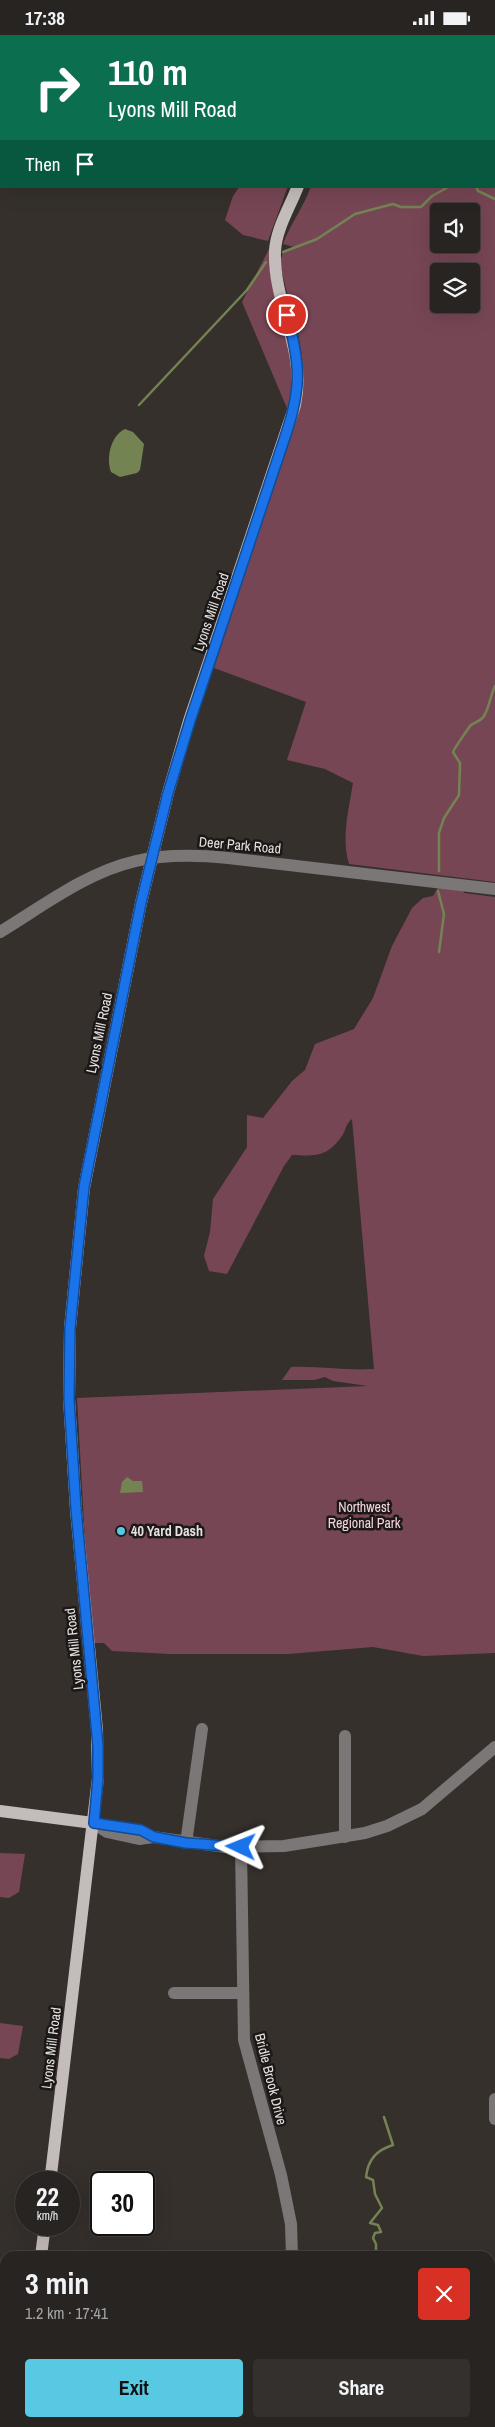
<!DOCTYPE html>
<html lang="en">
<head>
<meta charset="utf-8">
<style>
  :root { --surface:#282421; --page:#34302e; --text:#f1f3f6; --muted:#a5a4a5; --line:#44413f; --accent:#57c9e3 }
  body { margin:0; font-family:"Archivo Narrow",sans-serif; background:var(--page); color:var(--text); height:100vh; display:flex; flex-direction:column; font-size:19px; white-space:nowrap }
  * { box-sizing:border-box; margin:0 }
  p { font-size:16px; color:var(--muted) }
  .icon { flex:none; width:28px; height:28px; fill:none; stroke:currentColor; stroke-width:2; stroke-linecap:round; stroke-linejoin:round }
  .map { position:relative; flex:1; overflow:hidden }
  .side { position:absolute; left:0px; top:2216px; width:495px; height:176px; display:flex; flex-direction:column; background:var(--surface); border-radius:15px 15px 0 0; box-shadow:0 5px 20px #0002,0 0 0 1px var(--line) }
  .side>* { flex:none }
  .banner { position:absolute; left:0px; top:0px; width:495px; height:152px; box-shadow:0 5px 20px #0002,0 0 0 1px var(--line); background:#0b6e4f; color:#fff; overflow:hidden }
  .controls { position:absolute; left:430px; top:168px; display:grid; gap:10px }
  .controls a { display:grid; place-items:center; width:50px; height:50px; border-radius:5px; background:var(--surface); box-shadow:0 5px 20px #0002,0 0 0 1px var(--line); font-size:25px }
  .speed { position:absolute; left:15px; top:2136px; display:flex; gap:10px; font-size:25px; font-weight:700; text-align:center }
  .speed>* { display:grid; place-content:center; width:65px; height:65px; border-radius:50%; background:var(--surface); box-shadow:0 5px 20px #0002,0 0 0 1px var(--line); line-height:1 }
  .speed small { font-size:12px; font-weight:400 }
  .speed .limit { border:2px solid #111; border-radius:8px; background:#fff; color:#111 }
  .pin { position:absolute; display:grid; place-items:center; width:42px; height:42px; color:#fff; margin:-21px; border:2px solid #fff; border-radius:50%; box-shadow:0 1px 5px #0007 }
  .me { position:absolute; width:55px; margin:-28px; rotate:272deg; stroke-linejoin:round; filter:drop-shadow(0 0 4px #0008) }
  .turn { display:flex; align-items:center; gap:18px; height:105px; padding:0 25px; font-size:22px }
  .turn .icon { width:65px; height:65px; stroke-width:2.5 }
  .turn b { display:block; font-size:35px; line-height:42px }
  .then { display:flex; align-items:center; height:48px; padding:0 25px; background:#0003; gap:10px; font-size:19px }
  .round { display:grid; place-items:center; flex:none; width:52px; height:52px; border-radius:5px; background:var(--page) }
  .headline { display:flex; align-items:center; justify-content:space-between; height:85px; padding:0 25px }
  h1 { font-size:30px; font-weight:800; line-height:38px }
  .button { display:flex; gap:10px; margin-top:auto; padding:10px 25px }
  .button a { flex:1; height:58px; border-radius:5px; background:var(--accent); color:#111; font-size:20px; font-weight:800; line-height:58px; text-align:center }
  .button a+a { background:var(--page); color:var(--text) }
  .status { display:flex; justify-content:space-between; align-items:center; height:35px; padding:0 25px; background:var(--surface); direction:ltr }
  .status svg { height:14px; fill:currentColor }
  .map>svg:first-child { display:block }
</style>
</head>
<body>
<div class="status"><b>17:38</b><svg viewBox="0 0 49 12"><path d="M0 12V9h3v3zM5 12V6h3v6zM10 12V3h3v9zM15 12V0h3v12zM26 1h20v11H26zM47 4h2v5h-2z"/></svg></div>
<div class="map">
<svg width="495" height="2392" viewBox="0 0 495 2392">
  <rect width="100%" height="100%" fill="#35302c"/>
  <g fill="#774655" fill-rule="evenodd">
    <path d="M401 0H495V847L349 829C341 804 349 773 353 748L325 734 287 725 306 667 214 633 300 370C311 318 290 278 280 228L283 217 294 212 283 209C290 189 304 172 311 151H494V1ZM439 176H471V209H439ZM439 236H471V269H439Z"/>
    <path d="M240 151H288L268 206 243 200 225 185 233 161Z"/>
    <path d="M271 210 294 333 289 378 242 267Z"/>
    <path d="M439 851 463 855 464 858 495 862V1618L423 1621 373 1612 288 1619H170L112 1616 104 1608H94L88 1559 77 1363 368 1351 333 1346 325 1342 314 1345H282L291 1332C319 1331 346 1336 374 1334L352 1084C346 1088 346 1095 342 1101 327 1122 316 1121 292 1120L284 1131 227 1239 209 1236 204 1221 210 1197 213 1164 247 1112V1080L263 1083 292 1046 305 1035 315 1009 354 994 373 963 392 911 412 873 423 863 433 861Z"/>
    <path d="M0 1818 25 1819 19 1857 9 1863 0 1862Z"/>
    <path d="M0 1988 23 1991 18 2019 9 2024 0 2023Z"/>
  </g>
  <g fill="#738351">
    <path d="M125 394 133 397 144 409 140 435 137 438 120 442 111 437C106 424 110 401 125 394Z"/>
    <path d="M127 1442 133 1446H142L143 1457 120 1458 122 1447Z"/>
  </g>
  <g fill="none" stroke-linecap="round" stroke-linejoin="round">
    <g stroke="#738351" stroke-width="2.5">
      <path d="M267 1V0"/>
      <path d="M494 130 495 131"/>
      <path d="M476 151 478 156 495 164"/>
      <path d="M283 217 317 204 355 179 393 169 401 172H421L432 161 450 151"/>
      <path d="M139 370 247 255 266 227"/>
      <path d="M439 836V798L444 783 459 760 460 728 453 717C454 714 469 692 471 690 475 687 481 686 484 681 490 671 490 661 495 651"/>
      <path d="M438 856 444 879 439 917"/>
      <path d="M376 2221V2209L373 2203 375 2198 381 2197 378 2190 370 2188 382 2173 375 2159 373 2145 366 2142C368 2124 377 2115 393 2110L384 2082"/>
      <path d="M268 2388 274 2392"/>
      <path d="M394 2388 395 2392"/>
    </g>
    <g stroke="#7a7776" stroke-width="12">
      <path d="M0 897C43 871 87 837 136 826 166 819 198 820 228 823L495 854"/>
      <path d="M345 1701V1802"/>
      <path d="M93 1788 107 1797 139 1804 153 1802 225 1812 284 1811 365 1798 387 1791 422 1774 495 1712"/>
      <path d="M186 1808 202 1694"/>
      <path d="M241 1812 244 2005 281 2140 291 2189 292 2221"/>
      <path d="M174 1958H242"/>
      <path d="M495 2064V2084"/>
    </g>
    <g stroke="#c3bcba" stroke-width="12">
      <path d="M279 1V0"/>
      <path d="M0 1776 93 1788"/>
      <path d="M50 2148 98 1743 97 1695 76 1475 69 1364 70 1293 84 1153 141 868 168 758 189 686 295 370C307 314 273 270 275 216 276 194 290 172 298 151"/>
      <path d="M41 2221 45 2190"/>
      <path d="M22 2392 23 2388"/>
    </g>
  </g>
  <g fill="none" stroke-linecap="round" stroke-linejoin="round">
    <defs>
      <path id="route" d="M241 1812 186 1808 154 1802 141 1795 94 1788 98 1743V1711L76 1474 69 1364 70 1293 84 1152 141 868 168 758 190 686 286 399C302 351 300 328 287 280"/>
    </defs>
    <use href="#route" stroke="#114b97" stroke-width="12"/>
    <use href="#route" stroke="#1a73e8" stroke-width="9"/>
  </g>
  <circle fill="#57c9e3" stroke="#1b1817" stroke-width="2" cx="121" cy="1496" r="5"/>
  <g text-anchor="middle" stroke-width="5" stroke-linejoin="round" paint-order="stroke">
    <g font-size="14" fill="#e5e2df" stroke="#1b1817">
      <text transform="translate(211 577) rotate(-71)" y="5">Lyons Mill Road</text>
      <text transform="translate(240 810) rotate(5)" y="5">Deer Park Road</text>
      <text transform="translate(99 998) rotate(-78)" y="5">Lyons Mill Road</text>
      <text transform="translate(74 1614) rotate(-96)" y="5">Lyons Mill Road</text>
      <text transform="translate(51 2013) rotate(-83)" y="5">Lyons Mill Road</text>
      <text transform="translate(271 2044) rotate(76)" y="5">Bridle Brook Drive</text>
    </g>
    <g font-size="14" fill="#f9d5de" stroke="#1b1817">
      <text x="364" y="1477">Northwest<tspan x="364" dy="16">Regional Park</tspan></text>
    </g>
    <g font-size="14" font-weight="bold" fill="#e5e2df" stroke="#1b1817" text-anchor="start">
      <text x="131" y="1501">40 Yard Dash</text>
    </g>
  </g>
</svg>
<div class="controls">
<a><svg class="icon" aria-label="sound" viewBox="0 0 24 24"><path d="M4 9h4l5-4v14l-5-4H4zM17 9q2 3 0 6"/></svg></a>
<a><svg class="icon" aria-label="layers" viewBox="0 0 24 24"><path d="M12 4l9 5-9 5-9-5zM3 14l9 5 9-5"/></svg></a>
</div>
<div class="speed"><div>22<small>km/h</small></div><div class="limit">30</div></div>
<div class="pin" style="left:287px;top:280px;background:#d93025"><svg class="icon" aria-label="arrive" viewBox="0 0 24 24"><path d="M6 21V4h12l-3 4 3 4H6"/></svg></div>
<svg class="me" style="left:241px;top:1812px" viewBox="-20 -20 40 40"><path d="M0-17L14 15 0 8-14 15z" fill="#1a73e8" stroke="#fff" stroke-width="4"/></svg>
<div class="banner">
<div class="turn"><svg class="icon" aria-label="right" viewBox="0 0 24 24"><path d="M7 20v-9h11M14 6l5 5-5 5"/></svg><div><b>110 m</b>Lyons Mill Road</div></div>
<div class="then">Then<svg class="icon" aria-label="arrive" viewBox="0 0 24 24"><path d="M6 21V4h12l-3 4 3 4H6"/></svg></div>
</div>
<section class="side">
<div class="headline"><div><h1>3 min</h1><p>1.2 km · 17:41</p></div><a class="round" style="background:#d93025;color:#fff"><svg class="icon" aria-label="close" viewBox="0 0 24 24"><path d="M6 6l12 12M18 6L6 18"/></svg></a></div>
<div class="button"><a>Exit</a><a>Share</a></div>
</section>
</div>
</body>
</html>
